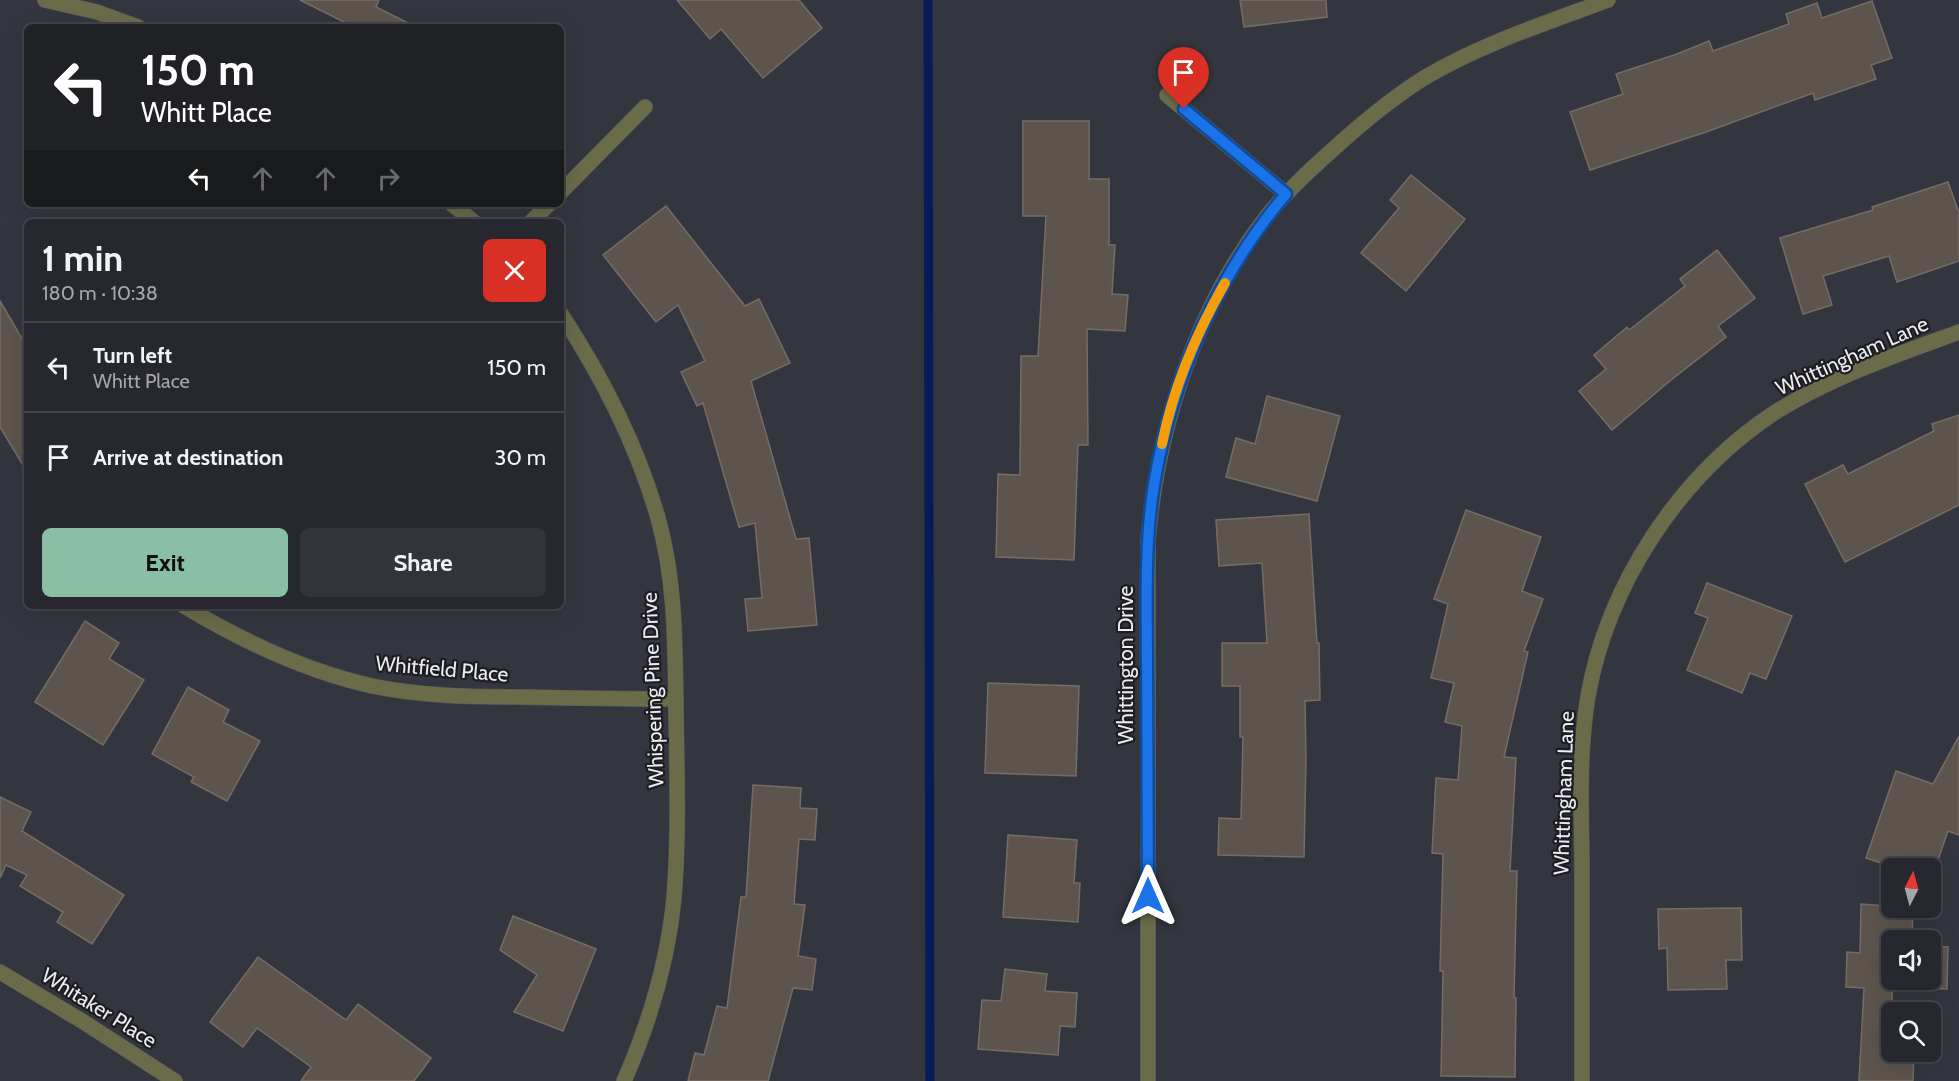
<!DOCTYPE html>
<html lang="en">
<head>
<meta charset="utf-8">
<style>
  :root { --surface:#27282f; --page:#33343b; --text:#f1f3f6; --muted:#a4a6aa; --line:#43444b; --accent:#8abfa5 }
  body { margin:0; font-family:Cabin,sans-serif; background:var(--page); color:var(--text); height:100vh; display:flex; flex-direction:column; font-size:22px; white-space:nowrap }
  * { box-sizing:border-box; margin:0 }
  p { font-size:20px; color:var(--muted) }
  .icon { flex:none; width:33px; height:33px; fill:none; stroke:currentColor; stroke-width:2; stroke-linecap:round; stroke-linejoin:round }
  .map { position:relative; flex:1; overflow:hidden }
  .side { position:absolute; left:24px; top:219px; width:540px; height:390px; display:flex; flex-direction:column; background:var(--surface); border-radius:9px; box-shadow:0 6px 24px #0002,0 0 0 2px var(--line) }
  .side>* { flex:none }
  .hud { position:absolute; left:24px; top:24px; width:540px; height:183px; border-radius:9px; box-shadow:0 6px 24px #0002,0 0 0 2px var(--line); background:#202124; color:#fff; overflow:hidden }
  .needle { width:39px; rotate:6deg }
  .controls { position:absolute; left:1881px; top:858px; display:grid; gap:12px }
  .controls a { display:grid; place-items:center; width:60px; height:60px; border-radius:9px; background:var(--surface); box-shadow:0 6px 24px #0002,0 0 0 2px var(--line); font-size:30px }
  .pin { position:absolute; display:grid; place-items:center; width:51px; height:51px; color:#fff; margin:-62px -26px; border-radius:50% 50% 50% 0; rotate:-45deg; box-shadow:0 0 6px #0007 }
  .pin .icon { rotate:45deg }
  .me { position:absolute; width:66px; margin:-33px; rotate:0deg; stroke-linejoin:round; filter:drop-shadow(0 0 4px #0008) }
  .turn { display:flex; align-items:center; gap:21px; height:126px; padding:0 18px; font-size:27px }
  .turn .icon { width:78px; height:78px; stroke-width:2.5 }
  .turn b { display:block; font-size:42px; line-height:51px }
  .lanes { display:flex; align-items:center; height:57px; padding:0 18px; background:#0003; justify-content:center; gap:30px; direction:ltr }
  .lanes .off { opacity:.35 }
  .round { display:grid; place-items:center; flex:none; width:63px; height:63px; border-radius:9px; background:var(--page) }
  .overview { display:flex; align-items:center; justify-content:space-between; height:102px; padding:0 18px }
  h1 { font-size:36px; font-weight:700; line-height:45px }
  .button { display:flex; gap:12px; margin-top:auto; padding:12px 18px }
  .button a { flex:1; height:69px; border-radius:9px; background:var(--accent); color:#111; font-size:24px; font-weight:700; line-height:69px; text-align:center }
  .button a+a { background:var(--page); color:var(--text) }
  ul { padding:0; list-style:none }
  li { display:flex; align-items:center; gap:18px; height:90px; padding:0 18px; border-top:2px solid var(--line) }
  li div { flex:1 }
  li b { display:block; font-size:22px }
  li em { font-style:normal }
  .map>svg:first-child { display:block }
</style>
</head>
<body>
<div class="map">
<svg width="1959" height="1081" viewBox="0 0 1959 1081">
  <rect width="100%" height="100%" fill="#34363f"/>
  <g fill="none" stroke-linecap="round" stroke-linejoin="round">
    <path stroke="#061b57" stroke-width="9" d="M928 0 930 1081"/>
  </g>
  <g fill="#5e544e" stroke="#766c66" stroke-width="1.5">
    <path d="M300 0H379L376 7 416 27H354Z"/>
    <path d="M677 0H799L822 28 763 78 721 29 710 39Z"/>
    <path d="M1240 0H1326L1327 17 1244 27Z"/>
    <path d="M1872 1 1892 58 1871 65 1876 79 1815 100 1813 93 1706 132 1590 170 1570 112 1623 94 1616 74 1677 54 1709 41 1713 51 1789 24 1786 14 1817 3 1822 18Z"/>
    <path d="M1023 121H1089V179H1109V245H1115L1112 294 1128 295 1125 331 1087 329 1088 445H1078L1074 560 996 557 998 474 1020 475 1021 356H1038L1046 216H1023Z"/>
    <path d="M1411 175 1465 219 1406 291 1361 253 1399 208 1390 200Z"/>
    <path d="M1948 182 1959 213V261L1897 282 1889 256 1823 276 1832 305 1803 314 1780 238 1873 210 1872 207Z"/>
    <path d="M666 206 745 306 759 299 790 363 751 381 796 539 809 538 817 625 748 631 745 599 762 598 755 523 739 527 703 403 697 406 681 372 705 361 678 305 656 322 603 255Z"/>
    <path d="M1717 250 1755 298 1718 326 1726 337 1671 380 1612 430 1579 391 1606 369 1594 355 1627 327 1629 330 1685 286 1680 279Z"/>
    <path d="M0 301 27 347V472L0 427Z"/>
    <path d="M1267 396 1340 416 1317 501 1226 477 1236 438 1255 444Z"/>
    <path d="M1959 415V505L1845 562 1805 484 1843 465 1848 474 1934 431 1932 424Z"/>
    <path d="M1466 510 1541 537 1522 591 1543 599 1524 651 1528 652 1504 757 1516 758 1510 871H1517L1514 997 1516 998 1515 1077 1441 1076 1443 971H1440L1443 854 1432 853 1436 778 1458 780 1462 726 1445 722 1454 683 1431 678 1448 604 1434 599Z"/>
    <path d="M1309 514 1317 643H1319L1320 700 1305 701 1306 759 1304 857 1218 855 1219 818 1241 819 1243 737H1240V686H1222V643H1267L1262 563 1219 566 1216 520Z"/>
    <path d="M1707 583 1792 616 1766 679 1750 673 1742 693 1687 670 1708 618 1695 613Z"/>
    <path d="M85 621 119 643 109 659 144 680 103 745 35 702Z"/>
    <path d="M988 683 1079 686 1076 776 985 773Z"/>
    <path d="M188 687 229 710 223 722 260 741 227 801 191 782 194 777 152 754Z"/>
    <path d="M1959 736V835L1948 831 1931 880 1930 868H1896L1866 858 1896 771 1933 784Z"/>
    <path d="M753 785 801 788 800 808 817 809 815 840 799 839 794 904 805 905 798 956 816 959 812 990 793 988 768 1081H688L695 1053 704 1055 717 1006 727 1008 741 897H746Z"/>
    <path d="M0 797 31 812 22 831 124 895 92 944 57 922 63 912 20 886 27 875 6 865 0 878Z"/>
    <path d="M1008 835 1077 840 1074 883H1080L1078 922 1003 917Z"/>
    <path d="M1861 904 1913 908 1912 940H1892V980H1930V946L1948 947 1947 989 1892 988V1052H1914L1913 1081H1859L1864 988 1846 987 1847 952 1860 953Z"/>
    <path d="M1741 908 1742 960H1726L1727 989 1668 990 1667 948 1659 949 1658 909Z"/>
    <path d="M513 916 596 949 563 1031 514 1012 537 975 500 950Z"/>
    <path d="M258 957 346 1020 358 1004 431 1058 414 1081H301L311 1067 257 1028 243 1047 210 1022Z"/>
    <path d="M1005 969 1047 974 1045 991 1077 993 1075 1027 1060 1026 1058 1055 978 1049 982 1000 1001 1001Z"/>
  </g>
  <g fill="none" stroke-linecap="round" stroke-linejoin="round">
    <defs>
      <g id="minor">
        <path d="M45 0 97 12 138 27"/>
        <path d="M1167 95 1286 194"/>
        <path d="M561 192 645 107"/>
        <path d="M452 204 474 222"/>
        <path d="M531 222 549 204"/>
        <path d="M561 314C603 378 637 445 658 518 676 582 675 647 676 712 677 774 679 836 674 898 668 960 649 1024 624 1081"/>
        <path d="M184 606C242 641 305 671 372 686 420 696 472 697 521 697 573 698 625 699 676 699"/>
        <path d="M0 972 82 1021 175 1081"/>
        <path d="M1148 1081V541C1157 428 1197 306 1267 216 1291 186 1320 161 1348 136 1372 115 1397 95 1424 78 1481 44 1546 23 1608 0"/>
        <path d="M1582 1081C1582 1007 1582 934 1582 860 1581 806 1579 750 1588 696 1608 584 1679 476 1774 413 1831 377 1896 355 1959 332"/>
      </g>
    </defs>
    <use href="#minor" stroke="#51535c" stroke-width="16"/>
    <use href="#minor" stroke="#6a6b49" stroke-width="15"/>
  </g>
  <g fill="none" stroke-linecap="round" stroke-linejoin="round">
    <defs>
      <path id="route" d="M1148 896C1148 818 1147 741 1147 664 1147 603 1144 540 1155 479 1173 376 1218 274 1286 194L1184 109"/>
    </defs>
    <use href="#route" stroke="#114b97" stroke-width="15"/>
    <use href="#route" stroke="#1a73e8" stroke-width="10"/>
    <path stroke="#f59e0b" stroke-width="10" d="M1162 444C1173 389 1197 332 1225 283"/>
  </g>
  <g text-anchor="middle" stroke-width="4.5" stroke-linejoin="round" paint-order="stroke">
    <g font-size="21" fill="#ebecf2" stroke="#1d1d21">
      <text transform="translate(1852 356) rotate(-24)" y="7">Whittingham Lane</text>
      <text transform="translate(1126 665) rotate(-90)" y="7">Whittington Drive</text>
      <text transform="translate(442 669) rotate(5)" y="7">Whitfield Place</text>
      <text transform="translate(653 690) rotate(-92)" y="7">Whispering Pine Drive</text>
      <text transform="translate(1564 793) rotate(-88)" y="7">Whittingham Lane</text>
      <text transform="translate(99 1008) rotate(32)" y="7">Whitaker Place</text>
    </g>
  </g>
</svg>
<div class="controls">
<a><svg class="needle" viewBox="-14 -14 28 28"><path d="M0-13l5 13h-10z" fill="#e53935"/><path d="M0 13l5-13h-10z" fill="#a4a6aa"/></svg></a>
<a><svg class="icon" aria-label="sound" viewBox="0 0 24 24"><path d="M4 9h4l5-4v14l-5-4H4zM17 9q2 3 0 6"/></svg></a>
<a><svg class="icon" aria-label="search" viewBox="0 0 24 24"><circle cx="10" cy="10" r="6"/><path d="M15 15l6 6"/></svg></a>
</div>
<div class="pin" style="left:1184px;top:109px;background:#d93025"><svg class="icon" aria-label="arrive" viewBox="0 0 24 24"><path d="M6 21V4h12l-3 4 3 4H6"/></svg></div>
<svg class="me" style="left:1148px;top:896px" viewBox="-20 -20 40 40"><path d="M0-17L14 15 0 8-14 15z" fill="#1a73e8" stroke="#fff" stroke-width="4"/></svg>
<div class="hud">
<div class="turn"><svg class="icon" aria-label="left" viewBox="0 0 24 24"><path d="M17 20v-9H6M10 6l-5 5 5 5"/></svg><div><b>150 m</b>Whitt Place</div></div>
<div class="lanes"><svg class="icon" aria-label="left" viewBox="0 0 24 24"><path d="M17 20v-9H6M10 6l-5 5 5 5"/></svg><svg class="icon off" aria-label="ahead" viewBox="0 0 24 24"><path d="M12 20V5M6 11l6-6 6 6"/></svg><svg class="icon off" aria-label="ahead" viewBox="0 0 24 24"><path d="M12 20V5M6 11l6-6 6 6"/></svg><svg class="icon off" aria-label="right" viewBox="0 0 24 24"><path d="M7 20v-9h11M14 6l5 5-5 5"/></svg></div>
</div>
<section class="side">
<div class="overview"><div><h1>1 min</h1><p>180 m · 10:38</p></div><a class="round" style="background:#d93025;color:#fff"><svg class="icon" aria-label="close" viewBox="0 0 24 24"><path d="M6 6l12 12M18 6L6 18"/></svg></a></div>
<ul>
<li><svg class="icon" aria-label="left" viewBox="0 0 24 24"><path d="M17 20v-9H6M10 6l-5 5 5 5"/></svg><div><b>Turn left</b><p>Whitt Place</p></div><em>150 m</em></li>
<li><svg class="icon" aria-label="arrive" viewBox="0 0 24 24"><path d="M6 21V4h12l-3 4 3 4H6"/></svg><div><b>Arrive at destination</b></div><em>30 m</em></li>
</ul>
<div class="button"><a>Exit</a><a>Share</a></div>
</section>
</div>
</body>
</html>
